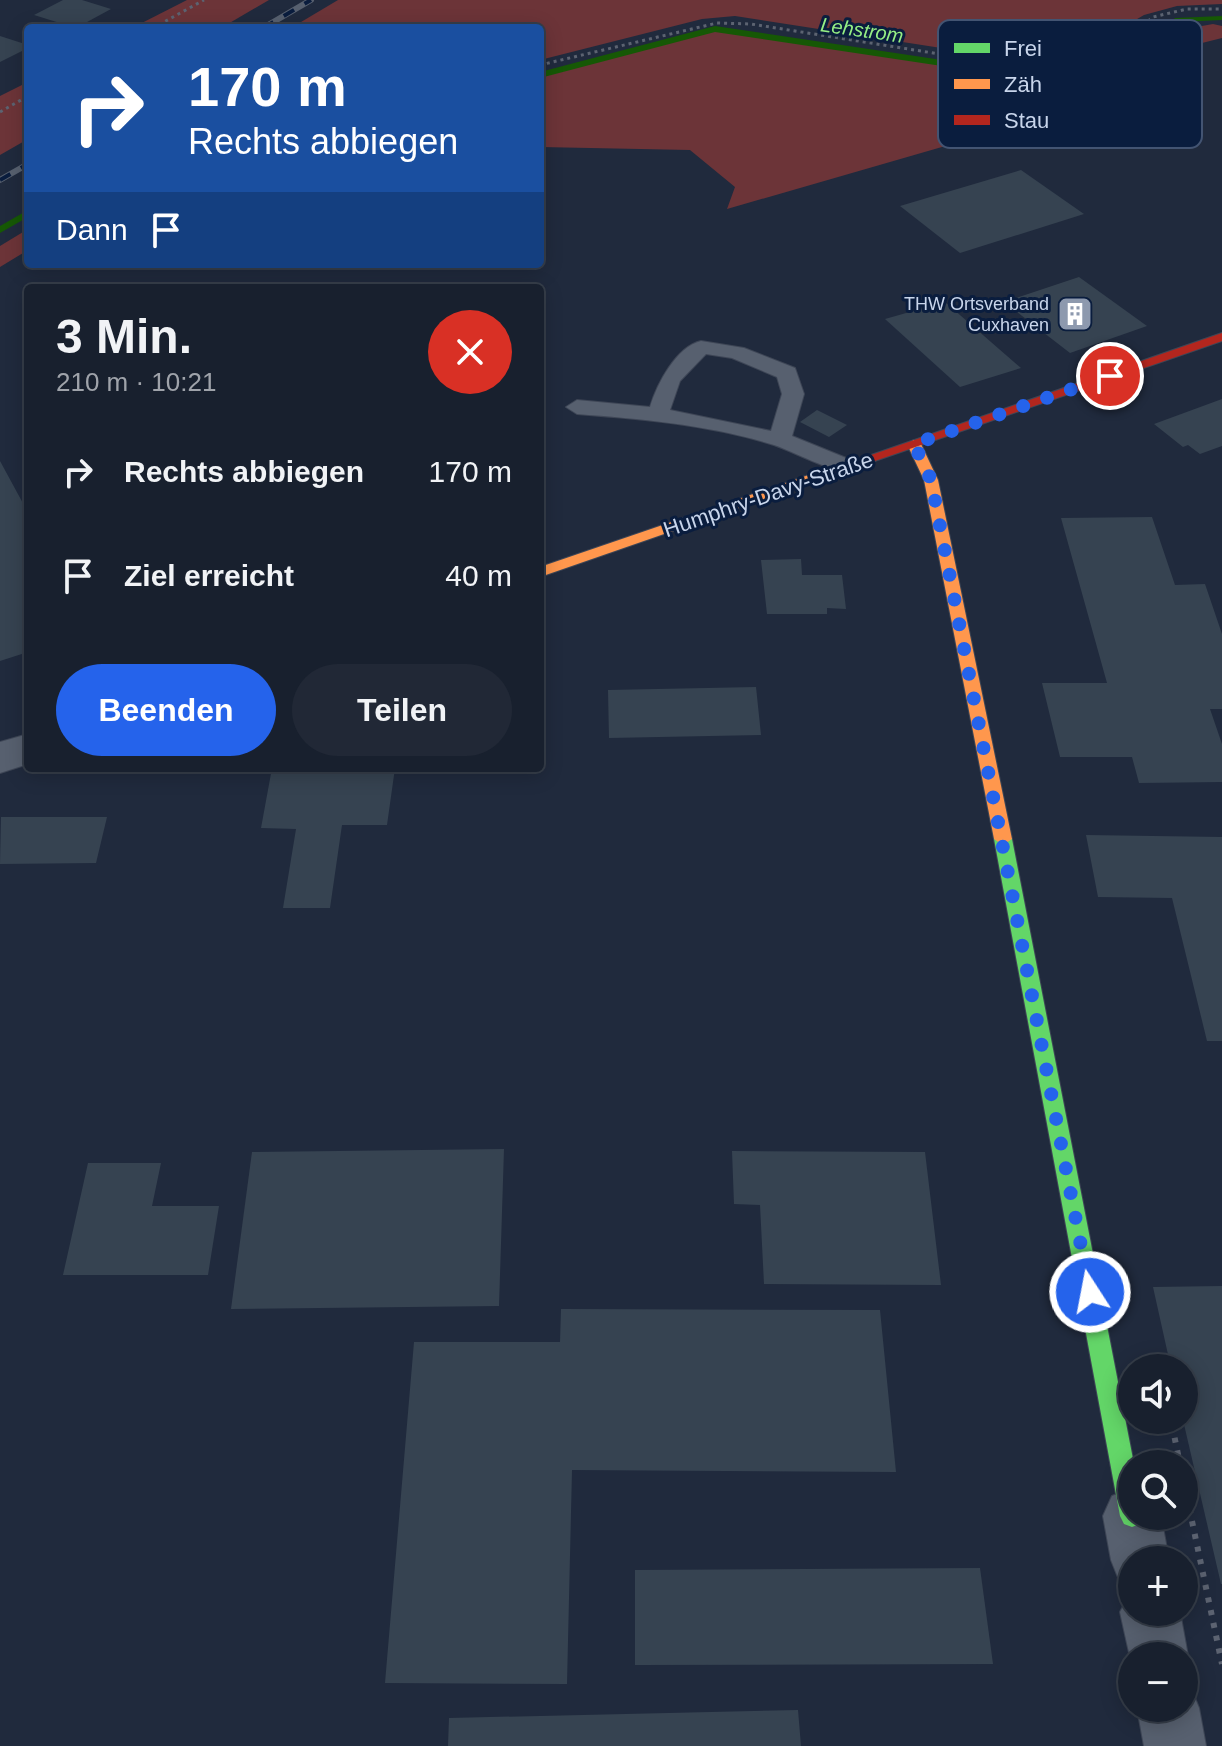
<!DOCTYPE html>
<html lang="de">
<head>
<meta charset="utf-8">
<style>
  :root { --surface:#18202e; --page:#212836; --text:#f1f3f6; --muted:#9fa3aa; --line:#363e4a; --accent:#2563eb }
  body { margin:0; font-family:Arial,sans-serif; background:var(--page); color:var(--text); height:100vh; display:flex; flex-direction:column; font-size:30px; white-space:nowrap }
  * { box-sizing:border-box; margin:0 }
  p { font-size:26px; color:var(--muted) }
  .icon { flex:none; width:44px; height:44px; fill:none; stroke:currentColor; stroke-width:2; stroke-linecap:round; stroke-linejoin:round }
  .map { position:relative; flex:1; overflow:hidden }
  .panel { position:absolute; left:24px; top:284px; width:520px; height:488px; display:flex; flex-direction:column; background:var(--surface); border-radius:8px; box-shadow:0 4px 20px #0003,0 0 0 2px var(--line) }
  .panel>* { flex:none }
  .banner { position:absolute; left:24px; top:24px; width:520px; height:244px; border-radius:8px; box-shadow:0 4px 20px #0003,0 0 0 2px var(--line); background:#1a4fa0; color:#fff; overflow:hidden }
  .buttons { position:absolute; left:1118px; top:1354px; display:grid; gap:16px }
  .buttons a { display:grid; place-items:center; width:80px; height:80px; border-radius:50%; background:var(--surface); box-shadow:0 4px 20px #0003,0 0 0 2px var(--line); font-size:40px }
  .pin { position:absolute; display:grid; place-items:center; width:68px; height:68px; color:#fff; margin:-34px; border:4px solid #fff; border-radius:50%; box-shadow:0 2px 8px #0007 }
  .me { position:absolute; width:88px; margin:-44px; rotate:349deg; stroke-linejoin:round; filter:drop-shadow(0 0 6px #0008) }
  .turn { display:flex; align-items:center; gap:28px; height:168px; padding:0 32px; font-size:36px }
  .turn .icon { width:104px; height:104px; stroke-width:2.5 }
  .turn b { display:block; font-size:56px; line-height:68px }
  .then { display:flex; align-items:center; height:76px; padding:0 32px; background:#0003; gap:16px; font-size:30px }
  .round { display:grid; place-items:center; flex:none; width:84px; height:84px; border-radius:42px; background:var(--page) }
  .headline { display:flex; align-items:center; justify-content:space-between; height:136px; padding:0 32px }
  h1 { font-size:48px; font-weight:700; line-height:60px }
  .cta { display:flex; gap:16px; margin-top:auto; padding:16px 32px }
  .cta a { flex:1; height:92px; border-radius:48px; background:var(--accent); color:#fff; font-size:32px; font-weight:700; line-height:92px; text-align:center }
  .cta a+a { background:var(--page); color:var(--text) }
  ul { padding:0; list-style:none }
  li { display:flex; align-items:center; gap:24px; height:104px; padding:0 32px }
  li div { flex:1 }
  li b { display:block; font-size:30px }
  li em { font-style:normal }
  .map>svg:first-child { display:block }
</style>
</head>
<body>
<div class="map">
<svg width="1222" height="1746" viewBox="0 0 1222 1746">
  <rect width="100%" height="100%" fill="#202a3d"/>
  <g fill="#6c3438">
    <path d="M187 0H269L221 28H132Z"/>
    <path d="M338 0H1222V4L1177 6 1144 15 1120 29 1075 45 1044 51 980 54 735 16 702 19 540 60V28H291Z"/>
    <path d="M1213 24 1222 26V38L1134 60 1167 82 727 209 735 187 690 150 540 147V75L715 29 982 69 978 77H1011L1094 68 1170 46 1185 29Z"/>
    <path d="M28 82V139L0 155V96Z"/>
    <path d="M28 229V250L0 267V246Z"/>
  </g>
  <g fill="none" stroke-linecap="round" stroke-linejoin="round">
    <g fill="#165805" fill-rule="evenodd">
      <path d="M1222 16V20L1180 22 1162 39 1122 53 1059 68 982 72 715 32 540 78V72L715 26 982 66 1059 62 1116 49 1156 35 1175 18Z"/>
      <path d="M28 210V217L0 233V226Z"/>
    </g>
  </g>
  <g fill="#364351">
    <path d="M63 0H82L111 9 76 28 34 15Z"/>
    <path d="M0 36 28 45V48L0 62Z"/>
    <path d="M1021 170 1084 214 960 253 900 206Z"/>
    <path d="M1079 277 1147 326 1070 353 1004 302Z"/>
    <path d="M945 302 1021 368 960 387 885 319Z"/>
    <path d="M1222 399V446L1200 454 1188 445 1183 447 1154 424Z"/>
    <path d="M817 410 847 425 829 437 800 422Z"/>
    <path d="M0 461 25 507H28V652L0 661Z"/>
    <path d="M1152 517 1175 585 1205 584 1222 634V709H1210L1222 744V782L1139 783 1132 757H1060L1042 683H1107L1061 518Z"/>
    <path d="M801 559 802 575H842L846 609 827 608V614H767L761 560Z"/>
    <path d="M756 687 761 735 609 738 608 690Z"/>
    <path d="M272 768H395L387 825H342L330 908H283L296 829 261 828Z"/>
    <path d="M1 817H107L96 863 0 864Z"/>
    <path d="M1086 835 1222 837V1041H1207L1172 898 1098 897Z"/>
    <path d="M504 1149 499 1306 231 1309 252 1152Z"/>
    <path d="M732 1151 925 1152 941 1285 764 1284 760 1205 734 1204Z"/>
    <path d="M88 1163H161L152 1206H219L208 1275H63Z"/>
    <path d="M1222 1286V1584H1221L1183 1420 1184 1368H1171L1153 1287Z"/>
    <path d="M561 1309 880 1310 896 1472 572 1470 567 1684 385 1683 414 1342H560Z"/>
    <path d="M980 1568 993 1664 635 1665V1570Z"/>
    <path d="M798 1710 801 1746H448L449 1718Z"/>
  </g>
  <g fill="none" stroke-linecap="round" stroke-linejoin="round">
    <defs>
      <path id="lane" d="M701 341 744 348 795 368 804 394 792 436 856 462 859 467 856 472C838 476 795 452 774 445 710 425 643 419 577 414L566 407 577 400 650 407C657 384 676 347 701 341ZM706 354 732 358 777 377 782 394 771 431 670 410 680 381Z"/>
      <g id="street">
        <path d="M28 734V764L0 773V742Z"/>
        <path d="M1132 1488V1516H1161L1169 1560H1132V1586L1119 1580 1111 1560 1103 1516 1112 1496Z"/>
        <path d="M1132 1590V1612H1180L1188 1656 1184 1666V1656H1132V1666L1120 1612Z"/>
        <path d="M1184 1684 1190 1686 1199 1708 1206 1746H1144L1137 1708H1184Z"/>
      </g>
      <path id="fast" d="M1003 833 1012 839 1134 1464 1132 1516H1144L1140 1524 1132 1527 1124 1524 1120 1516 994 839Z"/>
      <g id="slow">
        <path d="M914 440 921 444 938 480 1012 839 1003 845 994 839 924 480 907 444Z"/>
        <path d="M835 466 842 470 840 473 540 577V567Z"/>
      </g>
      <path id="jam" d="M1222 333V341L840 473H830L828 470Z"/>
    </defs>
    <use href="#lane" stroke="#3e4656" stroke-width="2"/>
    <use href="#street" stroke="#3e4656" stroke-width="2"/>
    <use href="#fast" stroke="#3e4656" stroke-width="2"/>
    <use href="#slow" stroke="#3e4656" stroke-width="2"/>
    <use href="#jam" stroke="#3e4656" stroke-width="2"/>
    <g stroke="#5c6371" stroke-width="3" stroke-dasharray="3 4" stroke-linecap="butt">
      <path d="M153 28 204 0"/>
      <path d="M540 65 717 23 751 24 971 59H1020L1104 43 1136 31 1153 17 1187 9H1222"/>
      <path d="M0 112 28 96"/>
    </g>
    <g stroke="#5c6371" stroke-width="6" stroke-dasharray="5 8" stroke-linecap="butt">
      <path d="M1172 1425 1180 1464"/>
      <path d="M1184 1483 1222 1664"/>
    </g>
    <use href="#lane" fill="#57606f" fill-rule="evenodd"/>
    <use href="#street" fill="#57606f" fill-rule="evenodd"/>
    <use href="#fast" fill="#63d668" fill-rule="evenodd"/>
    <use href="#slow" fill="#ff974d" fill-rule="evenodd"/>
    <use href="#jam" fill="#b3261e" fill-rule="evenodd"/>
    <defs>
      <g id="rail">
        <path d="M263 28 311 0"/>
        <path d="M0 180 28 164"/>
      </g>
    </defs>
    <use href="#rail" stroke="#57606f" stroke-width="6"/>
    <use href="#rail" stroke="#0a1d3e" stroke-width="4" stroke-dasharray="12" stroke-linecap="butt"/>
  </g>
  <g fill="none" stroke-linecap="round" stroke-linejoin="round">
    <path stroke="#2563eb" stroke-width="14" stroke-dasharray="0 25.2" d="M1090 1292 931 480 914 444 1110 376"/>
  </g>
  <defs>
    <symbol id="building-square" viewBox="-11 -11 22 22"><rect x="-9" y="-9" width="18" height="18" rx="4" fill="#8d99ae" stroke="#0a1d3e"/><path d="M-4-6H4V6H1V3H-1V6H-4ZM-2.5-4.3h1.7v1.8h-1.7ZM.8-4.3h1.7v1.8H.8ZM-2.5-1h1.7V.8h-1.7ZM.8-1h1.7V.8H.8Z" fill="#fff"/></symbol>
  </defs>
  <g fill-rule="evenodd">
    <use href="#building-square" x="1055" y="294" width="40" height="40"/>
  </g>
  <g text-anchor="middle" stroke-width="6" stroke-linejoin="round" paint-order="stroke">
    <g font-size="18" fill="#c8d5eb" stroke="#0a1d3e" text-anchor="end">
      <text x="1049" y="310">THW Ortsverband<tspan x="1049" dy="21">Cuxhaven</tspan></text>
    </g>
    <g font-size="20" font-style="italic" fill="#95ee84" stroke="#0a1d3e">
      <text transform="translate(862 30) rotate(8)" y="7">Lehstrom</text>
    </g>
    <g font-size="22" fill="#c8d5eb" stroke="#0a1d3e">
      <text transform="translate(768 494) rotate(-19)" y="8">Humphry-Davy-Straße</text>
    </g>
  </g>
  <rect x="938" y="20" width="264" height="128" rx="12" fill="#0a1d3e" stroke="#435472" stroke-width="2"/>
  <rect x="954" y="43" width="36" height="10" fill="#63d668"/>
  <rect x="954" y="79" width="36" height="10" fill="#ff974d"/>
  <rect x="954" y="115" width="36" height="10" fill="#b3261e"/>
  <g font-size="22" fill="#c8d5eb">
    <text x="1004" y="56">Frei</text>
    <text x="1004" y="92">Zäh</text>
    <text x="1004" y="128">Stau</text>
  </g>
</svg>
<div class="buttons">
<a><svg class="icon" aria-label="sound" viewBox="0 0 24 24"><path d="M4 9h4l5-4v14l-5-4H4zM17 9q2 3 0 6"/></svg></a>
<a><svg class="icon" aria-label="search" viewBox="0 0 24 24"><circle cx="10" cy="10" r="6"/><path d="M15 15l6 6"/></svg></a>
<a>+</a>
<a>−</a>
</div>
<div class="pin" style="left:1110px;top:376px;background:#d93025"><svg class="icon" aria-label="arrive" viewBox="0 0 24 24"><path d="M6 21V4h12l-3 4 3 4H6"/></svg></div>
<svg class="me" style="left:1090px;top:1292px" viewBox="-20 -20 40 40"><circle r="17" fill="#2563eb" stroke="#fff" stroke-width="3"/><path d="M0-11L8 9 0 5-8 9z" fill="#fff"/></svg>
<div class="banner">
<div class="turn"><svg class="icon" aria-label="right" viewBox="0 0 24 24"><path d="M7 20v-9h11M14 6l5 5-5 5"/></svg><div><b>170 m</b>Rechts abbiegen</div></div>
<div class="then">Dann<svg class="icon" aria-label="arrive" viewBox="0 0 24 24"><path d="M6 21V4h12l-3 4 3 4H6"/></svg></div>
</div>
<section class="panel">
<div class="headline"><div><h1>3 Min.</h1><p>210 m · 10:21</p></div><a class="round" style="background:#d93025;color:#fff"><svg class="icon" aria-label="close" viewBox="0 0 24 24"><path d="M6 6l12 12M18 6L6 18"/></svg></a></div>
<ul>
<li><svg class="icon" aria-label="right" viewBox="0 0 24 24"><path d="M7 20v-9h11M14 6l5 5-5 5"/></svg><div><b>Rechts abbiegen</b></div><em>170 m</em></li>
<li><svg class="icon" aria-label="arrive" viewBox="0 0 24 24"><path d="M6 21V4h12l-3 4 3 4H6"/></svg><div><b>Ziel erreicht</b></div><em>40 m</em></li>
</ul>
<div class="cta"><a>Beenden</a><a>Teilen</a></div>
</section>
</div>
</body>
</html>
